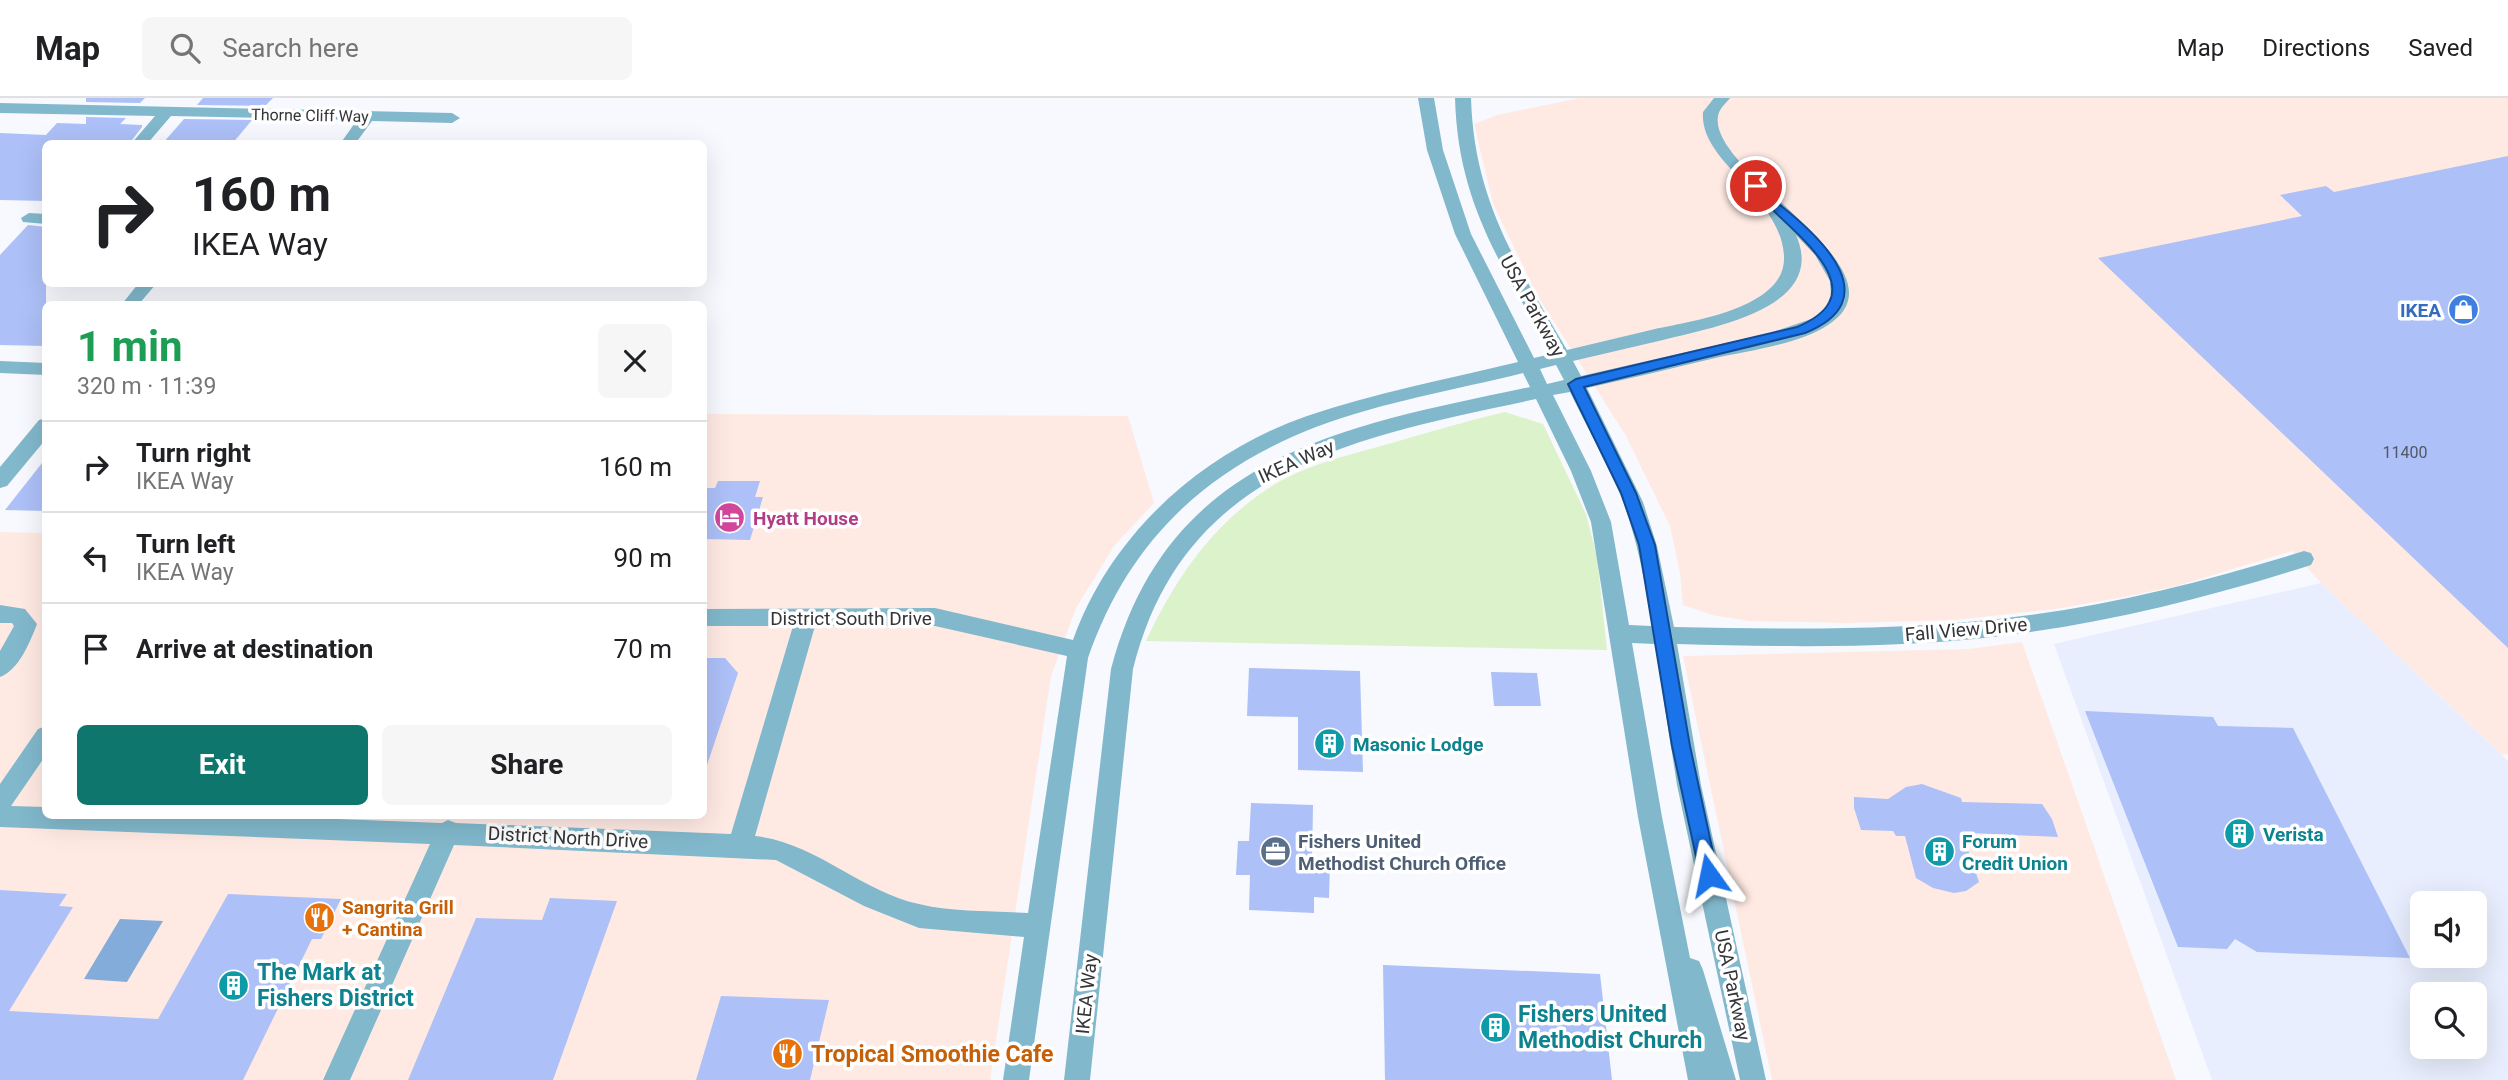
<!DOCTYPE html>
<html lang="en">
<head>
<meta charset="utf-8">
<style>
  :root { --surface:#fff; --page:#f6f6f6; --text:#202124; --muted:#757577; --line:#e0e0e0; --accent:#0f766e }
  body { margin:0; font-family:Roboto,sans-serif; background:var(--page); color:var(--text); height:100vh; display:flex; flex-direction:column; font-size:26px; white-space:nowrap }
  * { box-sizing:border-box; margin:0 }
  p { font-size:23px; color:var(--muted) }
  .icon { flex:none; width:38px; height:38px; fill:none; stroke:currentColor; stroke-width:2; stroke-linecap:round; stroke-linejoin:round }
  .map { position:relative; flex:1; overflow:hidden }
  .details { position:absolute; left:42px; top:203px; width:665px; height:518px; display:flex; flex-direction:column; background:var(--surface); border-radius:10px; box-shadow:0 7px 28px #0002 }
  .details>* { flex:none }
  .guide { position:absolute; left:42px; top:42px; width:665px; height:147px; border-radius:10px; box-shadow:0 7px 28px #0002; background:#fff; color:var(--text); overflow:hidden }
  .buttons { position:absolute; left:2410px; top:793px; display:grid; gap:14px }
  .buttons a { display:grid; place-items:center; width:77px; height:77px; border-radius:10px; background:var(--surface); box-shadow:0 7px 28px #0002; font-size:35px }
  .pin { position:absolute; display:grid; place-items:center; width:60px; height:60px; color:#fff; margin:-30px; border:4px solid #fff; border-radius:50%; box-shadow:0 2px 7px #0007 }
  .me { position:absolute; width:77px; margin:-38px; rotate:348deg; stroke-linejoin:round; filter:drop-shadow(0 0 5px #0008) }
  .turn { display:flex; align-items:center; gap:24px; height:147px; padding:0 35px; font-size:32px }
  .turn .icon { width:91px; height:91px; stroke-width:2.5 }
  .turn b { display:block; font-size:49px; line-height:60px }
  .round { display:grid; place-items:center; flex:none; width:74px; height:74px; border-radius:10px; background:var(--page) }
  .overview { display:flex; align-items:center; justify-content:space-between; height:119px; padding:0 35px }
  h1 { font-size:42px; font-weight:700; line-height:52px; color:#1e9e55 }
  .cta { display:flex; gap:14px; margin-top:auto; padding:14px 35px }
  .cta a { flex:1; height:80px; border-radius:10px; background:var(--accent); color:#fff; font-size:28px; font-weight:700; line-height:80px; text-align:center }
  .cta a+a { background:var(--page); color:var(--text) }
  ul { padding:0; list-style:none }
  li { display:flex; align-items:center; gap:21px; height:91px; padding:0 35px; border-top:2px solid var(--line) }
  li div { flex:1 }
  li b { display:block; font-size:26px }
  li em { font-style:normal }
  header { display:flex; align-items:center; gap:42px; box-sizing:border-box; height:98px; padding:0 35px; background:var(--surface); border-bottom:2px solid var(--line) }
  header strong { font-size:33px }
  nav { display:flex; gap:38px; margin-inline-start:auto; font-size:24px }
  .search { width:490px; height:63px; background:var(--page); display:flex; align-items:center; gap:18px; box-sizing:border-box; padding:0 24px; border-radius:10px; color:var(--muted); font-size:26px }
  .map>svg:first-child { display:block }
</style>
</head>
<body>
<header>
<strong>Map</strong>
<div class="search"><svg class="icon" aria-label="search" viewBox="0 0 24 24"><circle cx="10" cy="10" r="6"/><path d="M15 15l6 6"/></svg>Search here</div>
<nav><a>Map</a><a>Directions</a><a>Saved</a></nav>
</header>
<div class="map">
<svg width="2508" height="982" viewBox="0 0 2508 982">
  <rect width="100%" height="100%" fill="#f7f9fe"/>
  <g fill="#ffeae3">
    <path d="M1580 0H2508V656L2502 657 2321 485 2292 453 2177 488 2119 500 2055 511 1956 522 1848 525 1749 523 1712 517 1683 507 1680 475 1670 428 1626 338 1537 197 1493 106 1474 26 1497 17Z"/>
    <path d="M704 316 1128 318 1154 405 1114 448 1076 510 1051 578 990 982H0V434L45 435 46 718H704Z"/>
    <path d="M2022 544 2176 982H1772L1683 558 1969 551Z"/>
  </g>
  <path fill="#e8eefd" fill-rule="evenodd" d="M2321 485 2508 663V982H2212L2054 546ZM2422 805H2474V858H2422ZM2422 896H2474V948H2422Z"/>
  <path fill="#dcf2ca" d="M1505 314 1543 326 1586 416 1597 459 1607 552 1146 543C1173 485 1209 431 1263 394 1299 368 1349 357 1392 345 1429 334 1467 323 1505 314Z"/>
  <path fill="#84acda" d="M120 821 163 823 127 884 84 881Z"/>
  <g fill="#adc0f7">
    <path d="M86 0H145L140 5 86 4Z"/>
    <path d="M203 0H273L265 8 197 7Z"/>
    <path d="M86 19 126 20 120 26 142 27V29L129 46H46V103L0 102V35L46 37 57 25 86 26Z"/>
    <path d="M184 21 252 22 232 46H162Z"/>
    <path d="M2508 58V550L2098 160 2302 118 2280 97 2326 88 2334 94Z"/>
    <path d="M28 127 46 129V248L0 247V157Z"/>
    <path d="M46 360V413L5 412Z"/>
    <path d="M718 383H760L755 399H763L750 442 704 441V390H715Z"/>
    <path d="M704 560H725L738 575 707 667 704 666Z"/>
    <path d="M1249 570 1360 573 1363 674 1298 672V619L1247 618Z"/>
    <path d="M1491 574 1537 575 1541 608H1494Z"/>
    <path d="M2085 613 2213 619 2218 628 2293 630 2410 860 2257 854 2235 841 2227 851 2178 849Z"/>
    <path d="M1922 686 1961 700 1962 704 2042 706 2052 721 2058 739 1971 735 1973 740H1964L1979 784 1966 793 1954 795 1933 790 1916 780 1905 738H1896L1893 733 1861 732 1854 710V699L1888 701 1906 689Z"/>
    <path d="M1251 705 1313 707 1312 765H1330L1329 800 1314 799V815L1249 812 1250 777H1236L1238 743H1249Z"/>
    <path d="M0 792 67 796 59 808 73 809 9 913 158 921 228 796 341 801 321 841H312L243 982H0Z"/>
    <path d="M550 800 617 803 553 982H408L476 820 542 822Z"/>
    <path d="M1383 867 1600 876 1612 982H1385Z"/>
    <path d="M721 898 829 902 810 982H696Z"/>
  </g>
  <g fill="none" stroke-linecap="round" stroke-linejoin="round">
    <g fill="#82b8cc" fill-rule="evenodd">
      <path d="M1418 0H1434L1443 52 1471 136 1534 260 1551 256C1502 166 1458 107 1455 0H1471C1474 103 1517 166 1567 252 1596 245 1626 238 1655 231 1692 223 1787 210 1784 158 1782 124 1757 102 1737 78 1721 60 1701 40 1703 14L1714 0H1730C1726 5 1719 11 1718 18 1708 76 1914 172 1828 227 1798 247 1746 253 1711 261 1669 271 1628 281 1587 290L1643 404 1657 448 1674 529C1782 531 1890 533 1998 521 2102 510 2204 484 2304 453L2311 455 2314 461 2311 467C2210 499 2107 525 2001 538 1893 551 1784 549 1677 546L1701 687 1766 982H1740L1677 687 1655 546 1632 545 1662 719 1690 860 1699 863 1703 872 1736 982H1688L1638 719 1591 424 1571 373 1536 301C1359 339 1184 367 1133 571L1090 982H1064L1111 571C1168 356 1342 329 1530 289L1523 275C1455 292 1382 304 1316 329 1203 373 1128 445 1088 560L1029 982H1003L1024 839 919 830 864 808 776 762 454 747 350 982H323L430 746 0 729V686L38 631 46 628V657L11 708 46 709V718H259L442 725 448 722 456 725 731 736 793 528H704V511L935 510 1073 542C1111 436 1201 355 1307 318 1375 295 1447 281 1518 264L1455 136 1427 52ZM1796 137 1815 157 1830 183 1831 198 1825 210 1814 220 1770 235 1581 278 1573 263C1603 256 1633 249 1663 242 1709 230 1829 211 1796 137ZM1556 267 1564 282 1547 286 1540 271ZM1570 294C1588 331 1609 367 1624 406 1638 446 1646 487 1652 528L1629 527 1611 424 1591 373 1553 297ZM815 528H935L1067 558 1028 815C995 813 951 814 919 806 860 793 815 744 755 738Z"/>
      <path d="M0 5 452 15 460 20 452 25 372 23 355 46H340L357 22 171 18 147 46H131L155 18 0 15Z"/>
      <path d="M29 115 46 116V126L23 124 21 120Z"/>
      <path d="M138 186H156L139 206H122Z"/>
      <path d="M0 263 46 265V277L0 275Z"/>
      <path d="M46 320V341L7 388 0 390V369L39 322Z"/>
      <path d="M0 507 25 511 37 526C30 544 19 572 0 579V553L14 528 12 525H0Z"/>
    </g>
  </g>
  <path fill="#1a73e8" stroke="#114b97" stroke-width="2" d="M1756 85C1766 88 1771 100 1780 107 1823 141 1887 202 1805 235L1584 289 1636 395 1655 447 1690 648 1718 777 1716 783 1709 785 1703 783 1700 777 1672 648 1639 447 1621 395 1568 286 1576 281 1797 229C1888 191 1778 126 1750 88Z"/>
  <defs>
    <symbol id="shop-disc" viewBox="-11 -11 22 22"><circle r="9.5" fill="#3f7fe0" stroke="#fff"/><path d="M-5-2.5h2.3a2.7 3.5 0 0 1 5.4 0H5L5.5 6h-11ZM-1.5-2.5h3a1.5 2.3 0 0 0-3 0Z" fill="#fff"/></symbol>
    <symbol id="hotel-disc" viewBox="-11 -11 22 22"><circle r="9.5" fill="#d1479c" stroke="#fff"/><path d="M-6-4.5h1.5V1H6V5H4.5V3h-9V5H-6ZM-4 0a1.8 1.8 0 1 1 3.6 0ZM.5 0V-2.5h3Q6-2.5 6 0Z" fill="#fff"/></symbol>
    <symbol id="building-disc" viewBox="-11 -11 22 22"><circle r="9.5" fill="#0f9aa8" stroke="#fff"/><path d="M-4-6H4V6H1V3H-1V6H-4ZM-2.5-4.3h1.7v1.8h-1.7ZM.8-4.3h1.7v1.8H.8ZM-2.5-1h1.7V.8h-1.7ZM.8-1h1.7V.8H.8Z" fill="#fff"/></symbol>
    <symbol id="office-disc" viewBox="-11 -11 22 22"><circle r="9.5" fill="#5c6f8a" stroke="#fff"/><path d="M-6-3h4V-5.5h4V-3h4V5H-6ZM-1-4.5V-3h2v-1.5ZM-6 0V1H6V0Z" fill="#fff"/></symbol>
    <symbol id="restaurant-disc" viewBox="-11 -11 22 22"><circle r="9.5" fill="#e8710a" stroke="#fff"/><path d="M-5-6h1v4h1v-4h1v4h1v-4h1v5L-1.5 .5V6h-2V.5L-5-1ZM5-6V6H3V1.5H1.5Q1.5-4 5-6Z" fill="#fff"/></symbol>
  </defs>
  <g fill-rule="evenodd">
    <use href="#shop-disc" x="2446" y="194" width="35" height="35"/>
    <use href="#hotel-disc" x="712" y="402" width="35" height="35"/>
    <use href="#building-disc" x="1312" y="628" width="35" height="35"/>
    <use href="#building-disc" x="2222" y="718" width="35" height="35"/>
    <use href="#office-disc" x="1258" y="736" width="35" height="35"/>
    <use href="#building-disc" x="1922" y="736" width="35" height="35"/>
    <use href="#restaurant-disc" x="302" y="802" width="35" height="35"/>
    <use href="#building-disc" x="216" y="870" width="35" height="35"/>
    <use href="#building-disc" x="1478" y="912" width="35" height="35"/>
    <use href="#restaurant-disc" x="770" y="938" width="35" height="35"/>
  </g>
  <g text-anchor="middle" stroke-width="7" stroke-linejoin="round" paint-order="stroke">
    <g font-size="16" fill="#343538" stroke="#fff">
      <text transform="translate(310 17) rotate(1)" y="6">Thorne Cliff Way</text>
    </g>
    <g font-size="16" fill="#525868">
      <text x="2405" y="360">11400</text>
    </g>
    <g font-size="19" fill="#343538" stroke="#fff">
      <text transform="translate(1533 208) rotate(61)" y="7">USA Parkway</text>
      <text transform="translate(1296 363) rotate(-24)" y="7">IKEA Way</text>
      <text x="851" y="527">District South Drive</text>
      <text transform="translate(1966 531) rotate(-5)" y="7">Fall View Drive</text>
      <text transform="translate(568 739) rotate(3)" y="7">District North Drive</text>
      <text transform="translate(1733 887) rotate(78)" y="7">USA Parkway</text>
      <text transform="translate(1086 896) rotate(-84)" y="7">IKEA Way</text>
    </g>
    <g font-size="19" font-weight="bold" fill="#366cbe" stroke="#fff" text-anchor="end">
      <text x="2441" y="219">IKEA</text>
    </g>
    <g font-size="19" font-weight="bold" fill="#b23c85" stroke="#fff" text-anchor="start">
      <text x="753" y="427">Hyatt House</text>
    </g>
    <g font-size="19" font-weight="bold" fill="#0d838f" stroke="#fff" text-anchor="start">
      <text x="1353" y="653">Masonic Lodge</text>
      <text x="2263" y="743">Verista</text>
      <text x="1962" y="750">Forum<tspan x="1962" dy="22">Credit Union</tspan></text>
    </g>
    <g font-size="19" font-weight="bold" fill="#4e5e75" stroke="#fff" text-anchor="start">
      <text x="1298" y="750">Fishers United<tspan x="1298" dy="22">Methodist Church Office</tspan></text>
    </g>
    <g font-size="19" font-weight="bold" fill="#c56008" stroke="#fff" text-anchor="start">
      <text x="342" y="816">Sangrita Grill<tspan x="342" dy="22">+ Cantina</tspan></text>
    </g>
    <g font-size="23" font-weight="bold" fill="#0d838f" stroke="#fff" text-anchor="start">
      <text x="257" y="882">The Mark at<tspan x="257" dy="26">Fishers District</tspan></text>
      <text x="1518" y="924">Fishers United<tspan x="1518" dy="26">Methodist Church</tspan></text>
    </g>
    <g font-size="23" font-weight="bold" fill="#c56008" stroke="#fff" text-anchor="start">
      <text x="811" y="964">Tropical Smoothie Cafe</text>
    </g>
  </g>
</svg>
<div class="buttons">
<a><svg class="icon" aria-label="sound" viewBox="0 0 24 24"><path d="M4 9h4l5-4v14l-5-4H4zM17 9q2 3 0 6"/></svg></a>
<a><svg class="icon" aria-label="search" viewBox="0 0 24 24"><circle cx="10" cy="10" r="6"/><path d="M15 15l6 6"/></svg></a>
</div>
<div class="pin" style="left:1756px;top:88px;background:#d93025"><svg class="icon" aria-label="arrive" viewBox="0 0 24 24"><path d="M6 21V4h12l-3 4 3 4H6"/></svg></div>
<svg class="me" style="left:1709px;top:777px" viewBox="-20 -20 40 40"><path d="M0-17L14 15 0 8-14 15z" fill="#1a73e8" stroke="#fff" stroke-width="4"/></svg>
<div class="guide">
<div class="turn"><svg class="icon" aria-label="right" viewBox="0 0 24 24"><path d="M7 20v-9h11M14 6l5 5-5 5"/></svg><div><b>160 m</b>IKEA Way</div></div>
</div>
<section class="details">
<div class="overview"><div><h1>1 min</h1><p>320 m · 11:39</p></div><a class="round"><svg class="icon" aria-label="close" viewBox="0 0 24 24"><path d="M6 6l12 12M18 6L6 18"/></svg></a></div>
<ul>
<li><svg class="icon" aria-label="right" viewBox="0 0 24 24"><path d="M7 20v-9h11M14 6l5 5-5 5"/></svg><div><b>Turn right</b><p>IKEA Way</p></div><em>160 m</em></li>
<li><svg class="icon" aria-label="left" viewBox="0 0 24 24"><path d="M17 20v-9H6M10 6l-5 5 5 5"/></svg><div><b>Turn left</b><p>IKEA Way</p></div><em>90 m</em></li>
<li><svg class="icon" aria-label="arrive" viewBox="0 0 24 24"><path d="M6 21V4h12l-3 4 3 4H6"/></svg><div><b>Arrive at destination</b></div><em>70 m</em></li>
</ul>
<div class="cta"><a>Exit</a><a>Share</a></div>
</section>
</div>
</body>
</html>
